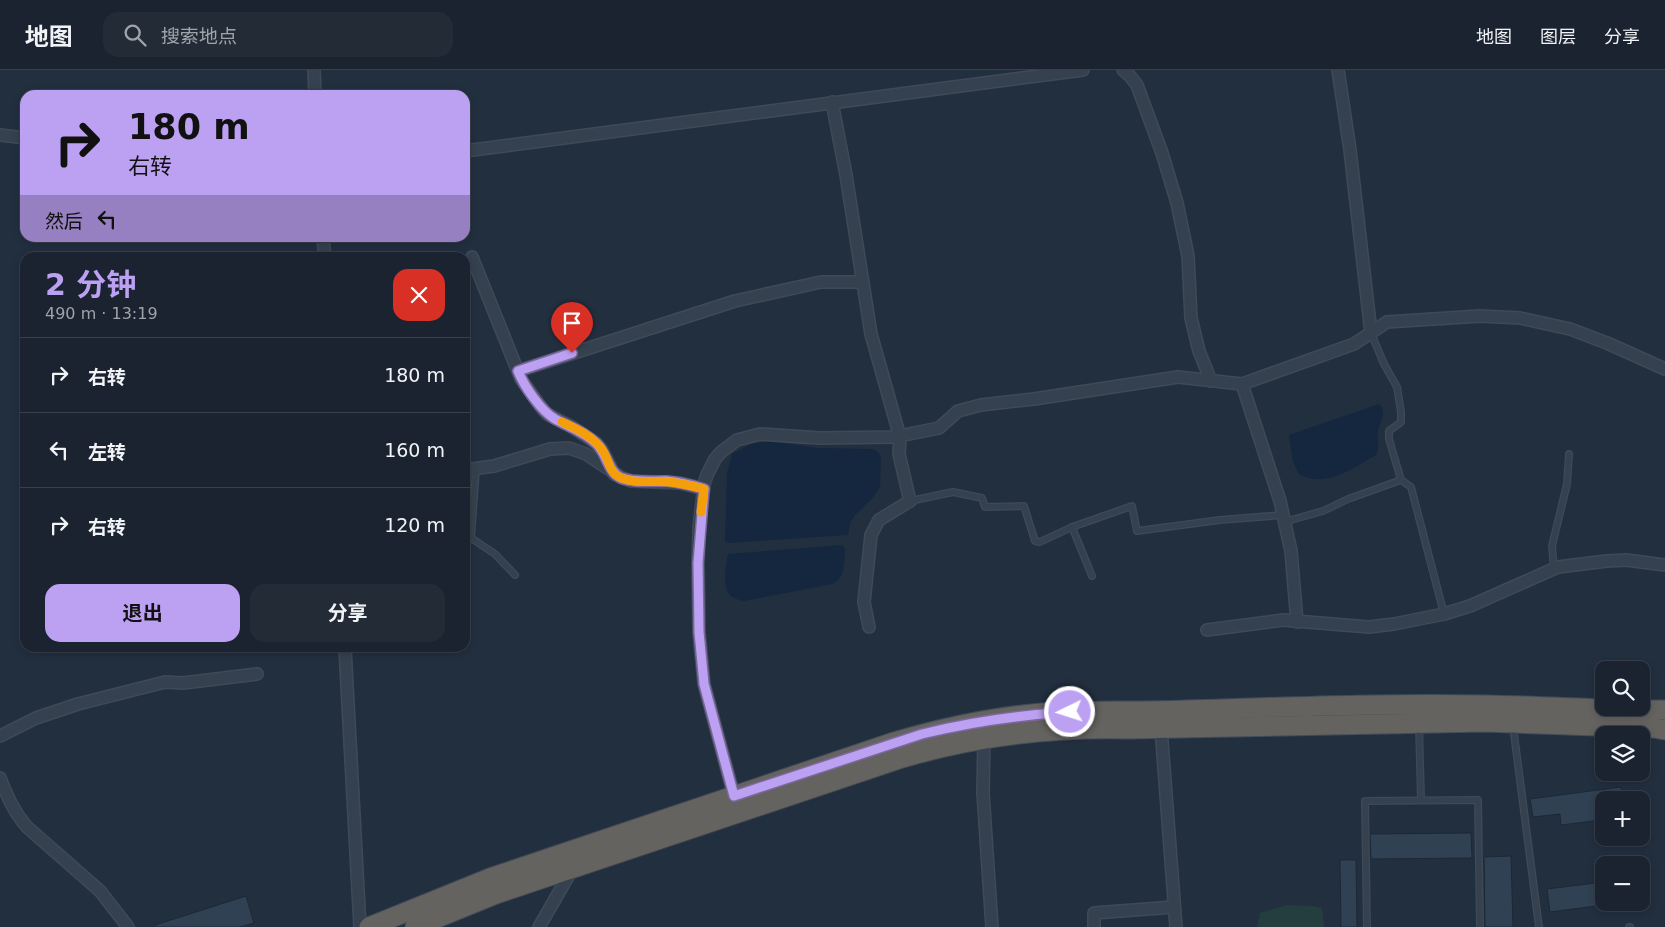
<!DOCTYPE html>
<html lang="zh">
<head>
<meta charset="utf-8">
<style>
  :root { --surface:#1a232f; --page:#232b37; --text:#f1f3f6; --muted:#9fa4aa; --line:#38404b; --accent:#bca0f2 }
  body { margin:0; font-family:"DejaVu Sans","Noto Sans SC",sans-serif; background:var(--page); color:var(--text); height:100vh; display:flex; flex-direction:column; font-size:19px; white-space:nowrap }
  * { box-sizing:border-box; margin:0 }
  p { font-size:16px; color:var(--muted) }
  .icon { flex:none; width:28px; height:28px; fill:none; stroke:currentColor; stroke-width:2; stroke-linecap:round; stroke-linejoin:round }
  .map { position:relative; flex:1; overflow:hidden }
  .details { position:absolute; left:20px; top:182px; width:450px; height:400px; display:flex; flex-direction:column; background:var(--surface); border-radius:15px; box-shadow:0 2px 8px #0003,0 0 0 1px var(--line) }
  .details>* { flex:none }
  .guide { position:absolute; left:20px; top:20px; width:450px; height:152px; border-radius:15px; box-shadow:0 2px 8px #0003,0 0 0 1px var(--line); background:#bca0f2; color:#111; overflow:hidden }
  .fabs { position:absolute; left:1595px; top:591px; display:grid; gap:10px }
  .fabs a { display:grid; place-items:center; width:55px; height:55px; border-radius:10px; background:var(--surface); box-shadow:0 2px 8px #0003,0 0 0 1px var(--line); font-size:25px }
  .pin { position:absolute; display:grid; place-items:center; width:42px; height:42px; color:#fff; margin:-51px -21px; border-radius:50% 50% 50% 0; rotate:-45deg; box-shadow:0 0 5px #0007 }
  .pin .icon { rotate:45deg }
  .me { position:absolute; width:55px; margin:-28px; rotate:266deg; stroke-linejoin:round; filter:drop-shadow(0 0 4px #0008) }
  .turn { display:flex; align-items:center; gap:18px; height:105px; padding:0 25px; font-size:22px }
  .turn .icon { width:65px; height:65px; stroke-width:2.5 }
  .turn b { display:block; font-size:35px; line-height:42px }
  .then { display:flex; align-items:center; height:48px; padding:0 25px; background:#0003; gap:10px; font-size:19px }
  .round { display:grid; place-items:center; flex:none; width:52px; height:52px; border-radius:15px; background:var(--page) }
  .summary { display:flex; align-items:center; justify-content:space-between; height:85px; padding:0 25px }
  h1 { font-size:30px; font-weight:700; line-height:38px; color:var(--accent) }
  .action { display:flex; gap:10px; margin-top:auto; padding:10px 25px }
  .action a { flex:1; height:58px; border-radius:15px; background:var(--accent); color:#111; font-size:20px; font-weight:700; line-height:58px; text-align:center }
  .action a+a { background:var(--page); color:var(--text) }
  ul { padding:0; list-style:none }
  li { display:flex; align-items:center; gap:15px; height:75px; padding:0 25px; border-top:1px solid var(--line) }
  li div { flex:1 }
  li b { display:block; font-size:19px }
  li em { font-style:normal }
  header { display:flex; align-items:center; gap:30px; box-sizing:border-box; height:70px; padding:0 25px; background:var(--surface); border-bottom:1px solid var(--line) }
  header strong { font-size:24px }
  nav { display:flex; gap:28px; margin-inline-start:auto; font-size:18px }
  .search { width:350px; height:45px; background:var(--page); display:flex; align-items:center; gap:12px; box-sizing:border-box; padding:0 18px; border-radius:15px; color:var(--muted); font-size:19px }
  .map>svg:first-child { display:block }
</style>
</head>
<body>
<header>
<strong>地图</strong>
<div class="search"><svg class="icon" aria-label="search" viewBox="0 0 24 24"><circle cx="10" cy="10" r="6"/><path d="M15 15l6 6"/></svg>搜索地点</div>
<nav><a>地图</a><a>图层</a><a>分享</a></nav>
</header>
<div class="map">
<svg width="1665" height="857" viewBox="0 0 1665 857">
  <rect width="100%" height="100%" fill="#222f3f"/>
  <path fill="#243e40" d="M1287 835 1312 836 1322 838 1324 857H1257L1260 843Z"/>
  <g fill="#14273e">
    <path d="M1379 334C1388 343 1380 351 1378 361 1376 369 1381 377 1376 385 1353 398 1326 419 1299 404L1293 392 1289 365Z"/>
    <path d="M769 371 818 378 871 379C877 380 879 383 881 388L880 417 872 429 855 445 850 453 848 465 729 473 725 471 727 403 732 384 751 374Z"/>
    <path d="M842 475 845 479C844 491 846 509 832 514L744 531C740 530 736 529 732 527 721 519 726 495 728 484Z"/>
  </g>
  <g fill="#304154" stroke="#1d2836">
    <path d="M1621 717 1623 730H1604V738L1601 739 1602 750 1561 755 1560 744 1533 747 1530 729Z"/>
    <path d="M1471 763 1472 788 1371 789 1370 764Z"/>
    <path d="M1511 786 1513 857H1485L1484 787Z"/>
    <path d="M1340 790H1356L1357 857H1341Z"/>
    <path d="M1604 812V835L1550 842 1547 819Z"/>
    <path d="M246 826 254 853 240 857H155V855Z"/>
  </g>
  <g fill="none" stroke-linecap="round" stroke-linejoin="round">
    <defs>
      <g id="service">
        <path d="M1371 263 1384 294 1397 317 1401 342V352L1389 361V369L1401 410 1411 417 1444 544"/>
        <path d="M476 399 471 468 495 484 515 505"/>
        <path d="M910 431 953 422 982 428 985 437 1024 436 1035 471 1040 472 1072 457 1132 436 1137 461 1220 450 1283 445"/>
        <path d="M1284 452 1323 441 1348 429 1401 410"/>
        <path d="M1072 457 1092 506"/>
        <path d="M1554 499 1552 476 1567 414 1569 384"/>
        <path d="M1419 655 1421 730"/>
        <path d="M1513 656 1539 857"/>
        <path d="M1367 857 1365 731 1478 730 1480 857"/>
        <path d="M1629 857H1630"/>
      </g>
      <g id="minor">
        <path d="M314 0 315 25"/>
        <path d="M1123 0 1130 6 1137 15 1162 83 1177 133 1188 186 1191 248 1199 281 1211 311"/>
        <path d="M1338 0 1350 80 1371 263"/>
        <path d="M832 32 846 105 871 264 900 367 899 384 910 431 879 450 871 465 864 532 869 557"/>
        <path d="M0 65 25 68"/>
        <path d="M465 81 1083 0"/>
        <path d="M323 168 325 188"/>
        <path d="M472 187 521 309 541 337 547 344 572 357 596 373 602 380 614 404"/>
        <path d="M518 301 735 231 821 212H863"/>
        <path d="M1242 314 1280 431 1291 481 1297 552"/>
        <path d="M465 400 494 396 550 379 569 378 586 384 622 408 631 411 680 413 704 419"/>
        <path d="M1207 560 1283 550 1369 557 1394 554 1444 544 1470 536 1558 497 1607 491 1626 490 1665 495"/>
        <path d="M345 578 360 857"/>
        <path d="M1161 658 1176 857"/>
        <path d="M0 666 36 648 78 634 165 612 183 613 257 604"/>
        <path d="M984 668 983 723 992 857"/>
        <path d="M0 708C7 726 14 742 27 757L100 821 128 857"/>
        <path d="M734 726 704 614 699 562 698 493 699 458 704 414 707 405 715 389 721 382 737 370 760 364 820 368 894 367 939 358 958 341 981 335 1034 329 1178 307 1242 314 1354 274 1387 252 1480 246 1520 248 1570 259 1607 273 1665 299"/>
        <path d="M539 857 573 798"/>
        <path d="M1094 857V843L1174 837"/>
      </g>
      <g id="trunk">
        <path d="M369 857 490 808 894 672C942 658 992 647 1042 643 1090 640 1138 642 1186 640 1286 637 1386 633 1486 635 1546 636 1605 640 1665 640"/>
        <path d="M415 857 496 824 899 689C975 666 1050 657 1129 659L1485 652 1653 658 1665 660"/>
      </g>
    </defs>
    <use href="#service" stroke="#3f4a58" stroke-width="8"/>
    <use href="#minor" stroke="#3f4a58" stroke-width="14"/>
    <use href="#trunk" stroke="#414c5a" stroke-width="21"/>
    <use href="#service" stroke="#36414f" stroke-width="5.5"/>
    <use href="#minor" stroke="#36414f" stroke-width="11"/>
    <use href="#trunk" stroke="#656360" stroke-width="19"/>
  </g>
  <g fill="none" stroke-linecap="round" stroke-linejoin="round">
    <defs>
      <path id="route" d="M572 283 518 301C524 316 541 341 555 349 570 357 585 362 597 374 607 384 608 402 621 408 635 413 652 411 666 411 679 412 691 415 704 419L698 493 699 562 704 614 734 726 922 664C971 652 1020 645 1070 642"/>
    </defs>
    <use href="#route" stroke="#7a689d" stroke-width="12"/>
    <use href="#route" stroke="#bca0f2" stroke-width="9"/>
    <path stroke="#f59e0b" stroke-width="9" d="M562 352C577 359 594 367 603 381 608 388 609 400 616 405 631 415 652 410 669 412 681 413 692 416 704 419L701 442"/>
  </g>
</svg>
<div class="fabs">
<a><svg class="icon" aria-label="search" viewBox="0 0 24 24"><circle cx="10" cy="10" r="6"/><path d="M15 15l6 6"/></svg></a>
<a><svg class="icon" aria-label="layers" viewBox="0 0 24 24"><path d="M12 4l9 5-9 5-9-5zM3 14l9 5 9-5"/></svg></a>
<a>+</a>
<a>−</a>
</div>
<div class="pin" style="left:572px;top:283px;background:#d93025"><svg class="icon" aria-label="arrive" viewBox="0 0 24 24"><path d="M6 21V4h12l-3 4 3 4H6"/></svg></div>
<svg class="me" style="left:1070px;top:642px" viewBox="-20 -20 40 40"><circle r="17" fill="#bca0f2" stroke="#fff" stroke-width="3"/><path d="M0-11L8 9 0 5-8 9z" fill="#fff"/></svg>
<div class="guide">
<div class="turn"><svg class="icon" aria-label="right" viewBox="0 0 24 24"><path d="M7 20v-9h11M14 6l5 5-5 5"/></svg><div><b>180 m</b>右转</div></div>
<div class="then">然后<svg class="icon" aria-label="left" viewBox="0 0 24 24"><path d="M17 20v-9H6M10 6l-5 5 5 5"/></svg></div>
</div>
<section class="details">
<div class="summary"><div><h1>2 分钟</h1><p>490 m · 13:19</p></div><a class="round" style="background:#d93025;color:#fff"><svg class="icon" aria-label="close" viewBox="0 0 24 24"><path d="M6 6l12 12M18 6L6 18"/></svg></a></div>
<ul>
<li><svg class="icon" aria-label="right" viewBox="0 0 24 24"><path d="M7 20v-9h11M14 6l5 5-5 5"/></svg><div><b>右转</b></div><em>180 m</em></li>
<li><svg class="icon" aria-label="left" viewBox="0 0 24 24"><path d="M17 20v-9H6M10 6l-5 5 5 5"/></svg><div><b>左转</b></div><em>160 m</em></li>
<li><svg class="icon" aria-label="right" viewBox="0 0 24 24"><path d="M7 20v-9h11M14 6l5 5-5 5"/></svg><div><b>右转</b></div><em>120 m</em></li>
</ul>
<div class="action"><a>退出</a><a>分享</a></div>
</section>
</div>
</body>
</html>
